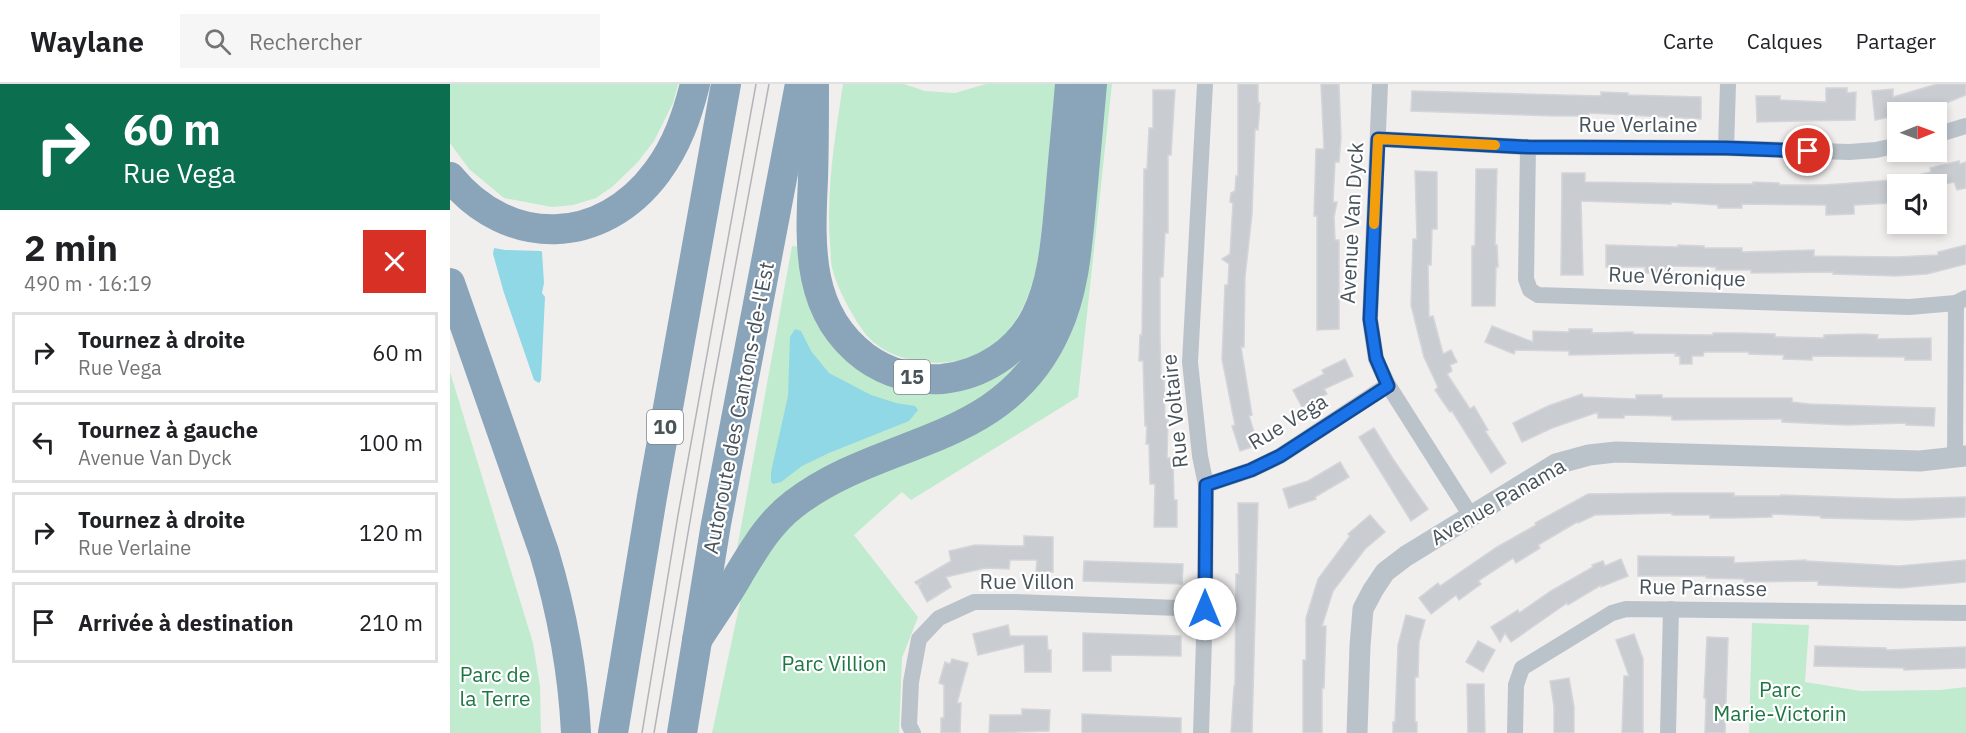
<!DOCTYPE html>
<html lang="fr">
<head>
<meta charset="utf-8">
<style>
  :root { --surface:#fff; --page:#f6f6f6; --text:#202124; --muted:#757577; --line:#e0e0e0 }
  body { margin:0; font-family:"IBM Plex Sans",sans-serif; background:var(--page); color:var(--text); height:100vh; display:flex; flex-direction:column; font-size:22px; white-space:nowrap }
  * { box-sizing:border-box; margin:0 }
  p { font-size:20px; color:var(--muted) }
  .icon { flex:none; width:33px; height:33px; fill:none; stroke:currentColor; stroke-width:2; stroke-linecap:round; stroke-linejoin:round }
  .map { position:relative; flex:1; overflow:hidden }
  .drawer { display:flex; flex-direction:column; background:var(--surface); width:450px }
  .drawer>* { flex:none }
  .banner { background:#0b6e4f; color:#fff; overflow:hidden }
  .needle { width:39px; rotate:89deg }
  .tools { position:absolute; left:1437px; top:18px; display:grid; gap:12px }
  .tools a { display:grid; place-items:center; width:60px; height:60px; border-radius:0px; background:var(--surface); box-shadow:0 3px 9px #0003; font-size:30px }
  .pin { position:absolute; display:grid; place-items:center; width:51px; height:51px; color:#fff; margin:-26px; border:3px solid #fff; border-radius:50%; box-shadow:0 2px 6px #0007 }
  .me { position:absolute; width:66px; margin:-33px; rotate:0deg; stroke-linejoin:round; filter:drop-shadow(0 0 4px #0008) }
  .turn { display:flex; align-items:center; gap:21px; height:126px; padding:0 24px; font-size:27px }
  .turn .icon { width:78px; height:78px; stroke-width:2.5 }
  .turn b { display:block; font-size:42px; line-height:51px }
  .round { display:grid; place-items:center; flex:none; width:63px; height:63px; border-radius:0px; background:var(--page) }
  .overview { display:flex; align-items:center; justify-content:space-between; height:102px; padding:0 24px }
  h1 { font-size:36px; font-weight:700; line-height:45px }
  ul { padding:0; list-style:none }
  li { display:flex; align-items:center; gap:18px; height:81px; margin:0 12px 9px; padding:0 12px; border:3px solid var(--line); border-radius:0px }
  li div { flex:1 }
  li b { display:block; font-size:22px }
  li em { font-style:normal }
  header { display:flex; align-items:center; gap:36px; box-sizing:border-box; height:84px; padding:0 30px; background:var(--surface); border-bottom:2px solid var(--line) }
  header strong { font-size:28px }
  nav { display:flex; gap:33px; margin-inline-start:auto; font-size:21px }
  .search { width:420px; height:54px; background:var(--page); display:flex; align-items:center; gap:15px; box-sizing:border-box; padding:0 21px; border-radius:0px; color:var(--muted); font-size:22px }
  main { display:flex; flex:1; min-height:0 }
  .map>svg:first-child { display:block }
</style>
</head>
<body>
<header>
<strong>Waylane</strong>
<div class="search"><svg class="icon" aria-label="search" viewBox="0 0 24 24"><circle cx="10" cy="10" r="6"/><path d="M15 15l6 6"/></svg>Rechercher</div>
<nav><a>Carte</a><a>Calques</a><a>Partager</a></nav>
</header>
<main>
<section class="drawer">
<div class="banner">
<div class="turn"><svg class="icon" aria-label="right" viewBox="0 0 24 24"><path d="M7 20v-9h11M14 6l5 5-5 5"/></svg><div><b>60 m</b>Rue Vega</div></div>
</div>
<div class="overview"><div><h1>2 min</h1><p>490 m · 16:19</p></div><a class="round" style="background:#d93025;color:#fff"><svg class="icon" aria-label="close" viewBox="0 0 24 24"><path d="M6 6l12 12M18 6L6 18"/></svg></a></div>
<ul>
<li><svg class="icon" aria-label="right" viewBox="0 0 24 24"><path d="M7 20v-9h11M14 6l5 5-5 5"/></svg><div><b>Tournez à droite</b><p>Rue Vega</p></div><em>60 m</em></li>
<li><svg class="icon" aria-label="left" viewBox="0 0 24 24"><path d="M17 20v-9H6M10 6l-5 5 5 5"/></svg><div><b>Tournez à gauche</b><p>Avenue Van Dyck</p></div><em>100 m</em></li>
<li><svg class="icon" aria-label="right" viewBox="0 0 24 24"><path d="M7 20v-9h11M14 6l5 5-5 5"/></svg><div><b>Tournez à droite</b><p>Rue Verlaine</p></div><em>120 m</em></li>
<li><svg class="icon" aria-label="arrive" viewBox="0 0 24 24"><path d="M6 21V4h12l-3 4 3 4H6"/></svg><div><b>Arrivée à destination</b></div><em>210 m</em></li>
</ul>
</section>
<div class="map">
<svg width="1516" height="649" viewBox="0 0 1516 649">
  <rect width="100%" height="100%" fill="#f1eeee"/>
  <g fill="#c0ebce">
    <path d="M0 0H228L223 19 204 57 187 79 162 103 146 114 123 121 102 123 54 114 19 85 0 59Z"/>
    <path d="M393 0H454L475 7 505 9 536 0H607L589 170C584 198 576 226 556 249 548 258 531 271 519 274 488 284 443 278 420 255 407 242 387 204 383 187 380 178 381 168 380 159 376 106 385 53 393 0Z"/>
    <path d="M654 0H662L628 313 461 416 452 408 404 451 468 533 452 574 449 649H262L291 514 315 467 344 435 381 406 589 296Z"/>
    <path d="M342 162 353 163 433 295 582 259 552 306 293 466 287 465Z"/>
    <path d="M0 288 83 559 90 602 91 649H0Z"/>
    <path d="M1302 539 1359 541 1355 598 1411 607 1490 606 1516 603V649H1299Z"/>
  </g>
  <g fill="#90d8e5">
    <path d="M44 164 55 166 91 167 92 168 94 199 92 209 95 213 91 296 89 299 84 296 54 209 43 170Z"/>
    <path d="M345 245 351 247 361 267 379 289 421 311 446 319 465 322 468 326 459 337 379 369 352 382 331 398 323 400 321 397V388L338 312 340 253Z"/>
  </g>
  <g fill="#c9ccd1" stroke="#d3d5d9" stroke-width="1.5">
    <path d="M788 0H808V19H810L808 46 805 45 802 130 795 193 794 263H791L802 331 799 332 808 361 790 367 782 342 785 341 772 275 775 201H778L779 180 772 175 780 170 783 119 780 118 781 109 785 107 786 92H788Z"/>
    <path d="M871 0H889L891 54 889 78H885L883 118H887L884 133 885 156H889V245L867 246V132H864L866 65H874Z"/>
    <path d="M1487 0H1516V11L1489 22 1488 20 1459 28H1445V32L1425 36 1422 7 1443 5V13Z"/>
    <path d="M1376 4H1397V9L1406 8 1405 36 1307 38 1306 12H1330V16L1376 18Z"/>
    <path d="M703 6H725L721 71H718V149H715L713 193H710V251L711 293H714L715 335H718L717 374H723L724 416H727V443H704L705 400H700L699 360H696L697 342H695L693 277H689L690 251H692L694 85H697L699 44H703Z"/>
    <path d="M962 7 1151 12V8L1178 9V11L1251 13V35L1139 29V32H1106L961 27Z"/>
    <path d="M1509 77 1510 80 1516 78V104L1507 106 1504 98 1486 102V100H1446V96L1481 88 1480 84Z"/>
    <path d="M1026 85H1047L1045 161H1047L1048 183H1046L1045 222H1022V162H1025Z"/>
    <path d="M965 87 987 88V145H982L981 181H978L979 233 983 232 993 270 1001 266 1007 278 1000 281 1002 287 997 290 1020 325 1024 322 1038 346 1035 347 1056 379 1041 389 1002 327 1000 328 985 306 988 303 974 273 961 221 963 155H967Z"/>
    <path d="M1112 89H1135V98L1268 100H1303V98L1329 99V101H1375L1442 96 1443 119 1404 121V130L1376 131V121L1292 120V124H1268V121L1221 118V120L1131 117 1133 191H1111Z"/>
    <path d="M1156 161 1228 163V161L1254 162V164H1292V168L1364 166V172L1446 173 1488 171V168L1516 161V180L1477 190 1445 192 1383 190V188L1301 189V186H1266V183L1218 182V189H1195V183H1156Z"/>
    <path d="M1042 242 1083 258V247L1119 248V245H1142V249L1183 248V250L1263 251V249H1290L1325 250V253L1374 254V251L1413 250 1428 251 1427 255 1481 254V276H1455V273L1362 272V276L1333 275 1334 271 1299 270V268H1254L1253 272H1242V280H1230V272H1225L1226 269 1119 271V267L1065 266 1064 270 1035 258Z"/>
    <path d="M895 275 903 292 874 305 877 310 852 323 843 306 874 290 872 286Z"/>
    <path d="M1132 310 1133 313 1186 315V311H1212V314H1342V318L1359 320 1485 324 1484 342 1456 341V339L1397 341 1332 338V335L1222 336V332L1174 331V334H1148V328L1102 344 1072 358 1063 339 1098 322Z"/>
    <path d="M924 344 943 375 978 425 961 437 909 353Z"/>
    <path d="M890 378 899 393 865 413 866 415 839 424 833 405 858 397Z"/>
    <path d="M1216 409H1284V412H1331V411L1450 415 1516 413 1515 433 1459 436 1371 434 1370 432 1322 430V433L1283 434H1260V431H1222V429L1145 431 1128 439 1127 438 1088 461 1090 464 1066 479 1063 474 1028 497 1031 500 1009 516 1006 511 981 530 969 514 988 499 990 502 1047 463 1086 441 1085 439 1138 410Z"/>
    <path d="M788 419H808L802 649H781L784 602H785L786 490H789Z"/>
    <path d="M920 431 935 448 915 465 883 507 872 542H876L874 604H872V649H853V576H856V534L868 495 900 452 898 450Z"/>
    <path d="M574 452 603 453V488H586L587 476H560L559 485 535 484 496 493 501 503 477 518 468 501 472 499 466 500 465 498 501 477 499 467 525 461 574 462Z"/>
    <path d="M1188 472 1284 473V479L1356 476V477L1449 482 1516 476V498L1451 504 1368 501V497L1294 498V495L1256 494V492H1188Z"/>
    <path d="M1171 475 1178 492 1151 503V501L1118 521 1117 519 1061 558 1055 549 1050 558 1041 543 1068 526 1069 529 1101 507 1143 483 1142 481 1153 477 1155 482Z"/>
    <path d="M634 477 733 480 732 500 633 497Z"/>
    <path d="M956 531 975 536 969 558 968 593H965V638H967V649H943V638H945L948 561Z"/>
    <path d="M558 541 560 552H597L598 566H601V588H575L574 560 528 571 523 550Z"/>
    <path d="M633 549 731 552V572L661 571V587H633Z"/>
    <path d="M1184 550 1193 575V649H1172L1174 592H1179L1166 556Z"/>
    <path d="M1257 553 1278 554 1275 649H1255L1256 614H1254Z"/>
    <path d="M1028 557 1045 566 1033 588 1016 578Z"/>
    <path d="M1365 562 1436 564V566L1516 563V584L1454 586V584L1364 582Z"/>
    <path d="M502 575 518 579 507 619H511L510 649H491V634H494V601L489 599 495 578 500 580Z"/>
    <path d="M1119 594 1124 623V649H1104V622L1100 597Z"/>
    <path d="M1017 600H1034L1035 649H1018Z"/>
    <path d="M572 625 600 626 599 647 539 649 540 631H572Z"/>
    <path d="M632 630 731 634V649H632Z"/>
  </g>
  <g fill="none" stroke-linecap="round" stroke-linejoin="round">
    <g stroke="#bbc3ca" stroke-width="16">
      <path d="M930 0 920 235 926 275 938 301 1021 432"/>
      <path d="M1486 51 1516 42"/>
      <path d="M928 55 1078 63 1276 64 1399 68 1426 66 1448 61"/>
      <path d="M1078 63 1076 195 1080 206 1088 211 1459 223 1506 219 1516 214"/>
      <path d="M1276 64 1278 0"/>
      <path d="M1505 374 1506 219"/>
      <path d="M756 401 801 386 830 372 938 301"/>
      <path d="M463 649 459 641 461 598 469 555 489 534 524 518H565L755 525"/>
      <path d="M751 649 755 525 756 401 750 372 740 278 755 0"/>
      <path d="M1065 649 1066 601 1072 584 1162 529 1176 525 1516 529"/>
      <path d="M1218 649 1221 525"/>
    </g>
    <path stroke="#bbc3ca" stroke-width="21" d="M907 649 910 562 913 525 923 506 935 488 956 472 1106 380 1139 371 1166 368 1470 377 1516 372"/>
    <g stroke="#8aa4b9" stroke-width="30">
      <path d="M364 0C364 32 364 64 363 95 360 161 356 229 415 273 437 289 465 297 492 295 532 291 568 268 586 232 604 196 606 153 610 113 613 75 617 38 620 0"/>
      <path d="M0 93C59 165 152 162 207 88 227 61 237 32 245 0"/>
      <path d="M0 199 94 468C112 528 123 587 126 649"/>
      <path d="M247 556C261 534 276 513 289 490 305 464 319 439 344 420 432 352 554 363 606 246 624 207 627 164 631 122 635 81 638 41 642 0"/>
      <path d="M163 649 202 413 276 0"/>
      <path d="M232 649 266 440 350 0"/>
    </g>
    <g stroke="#b1b4b8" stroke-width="1.5">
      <path d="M192 649 228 431 306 0"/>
      <path d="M204 649 262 308 319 0"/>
    </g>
  </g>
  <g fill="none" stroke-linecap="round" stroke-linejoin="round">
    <defs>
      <path id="route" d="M755 525 756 401 801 386 830 372 938 302 926 274 920 235 928 55 1078 63 1276 64 1358 67"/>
    </defs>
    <use href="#route" stroke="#114b97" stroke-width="15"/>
    <use href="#route" stroke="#1a73e8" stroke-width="10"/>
    <path stroke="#f59e0b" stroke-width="10" d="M924 140 928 55 1045 61"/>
  </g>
  <g text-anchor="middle" stroke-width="4.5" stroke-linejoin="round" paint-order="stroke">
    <g fill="#fff" stroke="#7f878c" stroke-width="1.5">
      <rect x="444" y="276" width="36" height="34" rx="4.5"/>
      <rect x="197" y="326" width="36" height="34" rx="4.5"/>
    </g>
    <g font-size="20" font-weight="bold" fill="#48535a">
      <text x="462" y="300">15</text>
      <text x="215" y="350">10</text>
    </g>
    <g font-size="21" fill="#48535a" stroke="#fff">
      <text x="1188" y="48">Rue Verlaine</text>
      <text transform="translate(902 139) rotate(-87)" y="7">Avenue Van Dyck</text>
      <text transform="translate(1227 193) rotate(2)" y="7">Rue Véronique</text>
      <text transform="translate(289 324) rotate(-79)" y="7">Autoroute des Cantons-de-l'Est</text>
      <text transform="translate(725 327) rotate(-96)" y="7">Rue Voltaire</text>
      <text transform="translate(838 338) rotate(-31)" y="7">Rue Vega</text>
      <text transform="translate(1048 418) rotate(-30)" y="7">Avenue Panama</text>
      <text x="577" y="505">Rue Villon</text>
      <text transform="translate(1253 504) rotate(1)" y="7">Rue Parnasse</text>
    </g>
    <g font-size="21" fill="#1e7645" stroke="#fff">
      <text x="384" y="587">Parc Villion</text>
      <text x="45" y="598">Parc de<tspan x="45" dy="24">la Terre</tspan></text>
      <text x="1330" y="613">Parc<tspan x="1330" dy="24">Marie-Victorin</tspan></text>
    </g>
  </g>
</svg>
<div class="tools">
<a><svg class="needle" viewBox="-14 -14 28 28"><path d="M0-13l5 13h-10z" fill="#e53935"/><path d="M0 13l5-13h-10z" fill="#757577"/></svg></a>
<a><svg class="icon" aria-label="sound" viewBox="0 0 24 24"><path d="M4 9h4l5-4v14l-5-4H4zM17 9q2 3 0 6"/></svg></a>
</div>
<div class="pin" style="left:1358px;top:67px;background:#d93025"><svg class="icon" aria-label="arrive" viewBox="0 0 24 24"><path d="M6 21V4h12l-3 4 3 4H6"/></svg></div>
<svg class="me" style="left:755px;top:525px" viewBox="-20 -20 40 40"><circle r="19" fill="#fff"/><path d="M0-13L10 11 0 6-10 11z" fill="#1a73e8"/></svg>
</div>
</main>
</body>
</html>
